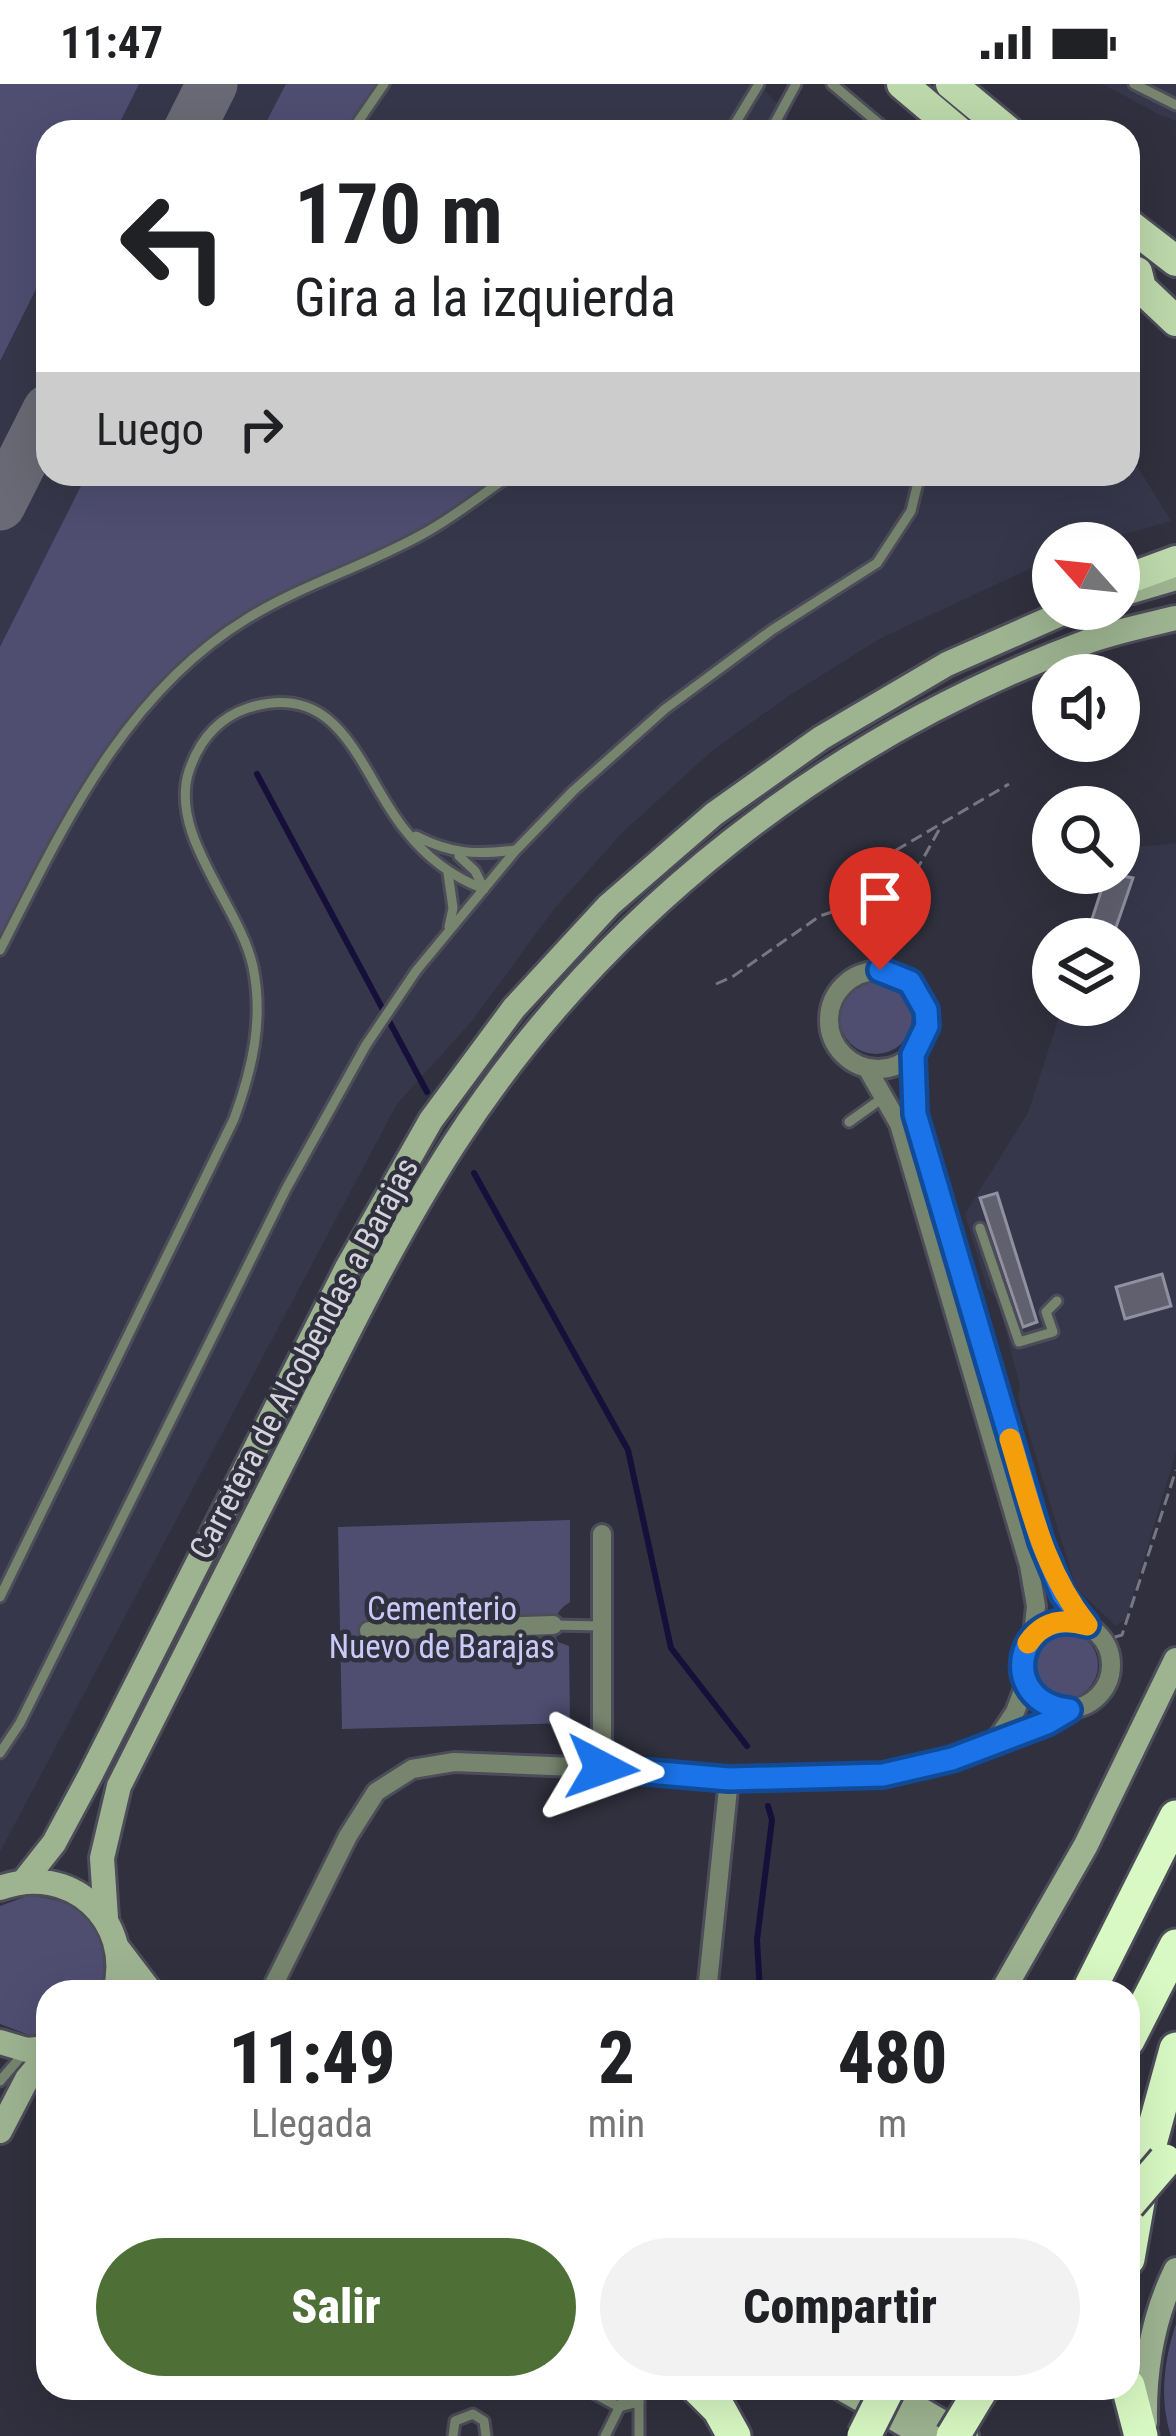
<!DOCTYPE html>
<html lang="es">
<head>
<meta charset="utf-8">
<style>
  :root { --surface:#fff; --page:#f2f2f2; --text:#202124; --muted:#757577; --accent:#4e6f35 }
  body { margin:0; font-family:"Roboto Condensed",sans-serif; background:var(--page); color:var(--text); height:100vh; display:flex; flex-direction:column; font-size:45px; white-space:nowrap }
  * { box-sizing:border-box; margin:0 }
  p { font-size:39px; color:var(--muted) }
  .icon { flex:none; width:66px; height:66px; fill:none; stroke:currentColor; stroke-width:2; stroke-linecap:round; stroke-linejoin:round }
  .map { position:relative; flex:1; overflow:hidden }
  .drawer { position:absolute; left:36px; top:1896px; width:1104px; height:420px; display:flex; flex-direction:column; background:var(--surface); border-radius:36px; box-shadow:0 12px 48px #0002 }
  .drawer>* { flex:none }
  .guide { position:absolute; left:36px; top:36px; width:1104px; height:366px; border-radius:36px; box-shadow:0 12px 48px #0002; background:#fff; color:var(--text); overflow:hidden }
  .needle { width:78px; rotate:297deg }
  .buttons { position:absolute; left:1032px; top:438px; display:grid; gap:24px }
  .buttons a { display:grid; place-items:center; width:108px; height:108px; border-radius:50%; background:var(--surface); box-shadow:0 12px 48px #0002; font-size:60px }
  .pin { position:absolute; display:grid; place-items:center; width:102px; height:102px; color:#fff; margin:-123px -51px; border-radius:50% 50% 50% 0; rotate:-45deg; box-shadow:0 0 12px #0007 }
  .pin .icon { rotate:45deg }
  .me { position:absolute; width:132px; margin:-66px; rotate:94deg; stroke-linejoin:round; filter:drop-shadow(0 0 9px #0008) }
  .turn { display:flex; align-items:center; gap:42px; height:252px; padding:0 60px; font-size:54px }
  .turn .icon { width:156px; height:156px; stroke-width:2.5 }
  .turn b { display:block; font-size:84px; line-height:102px }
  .then { display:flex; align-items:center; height:114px; padding:0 60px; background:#0003; gap:24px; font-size:45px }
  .eta { display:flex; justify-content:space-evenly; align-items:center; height:204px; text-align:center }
  .eta b { font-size:72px; font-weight:800; line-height:84px }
  .cta { display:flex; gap:24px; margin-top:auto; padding:24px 60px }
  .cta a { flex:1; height:138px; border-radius:72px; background:var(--accent); color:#fff; font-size:48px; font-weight:800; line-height:138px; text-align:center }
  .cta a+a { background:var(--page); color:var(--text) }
  .status { display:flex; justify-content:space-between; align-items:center; height:84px; padding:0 60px; background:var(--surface); direction:ltr }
  .status svg { height:33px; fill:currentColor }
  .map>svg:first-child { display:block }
</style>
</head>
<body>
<div class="status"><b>11:47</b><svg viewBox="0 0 49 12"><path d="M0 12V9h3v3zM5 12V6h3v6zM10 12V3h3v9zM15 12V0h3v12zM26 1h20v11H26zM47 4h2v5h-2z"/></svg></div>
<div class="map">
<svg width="1176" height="2352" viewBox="0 0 1176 2352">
  <rect width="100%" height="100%" fill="#30303e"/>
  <g fill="#37374b">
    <path d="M0 0H758L789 31 781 48H48V390H1128V367L1171 437 1093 459H1053V474L881 554 787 613 713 666 623 748 554 825 472 937 397 1020 0 1768Z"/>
    <path d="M1103 0H1176V37L1158 30Z"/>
    <path d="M1176 759V1368L1126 1535 1116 1542 1076 1504 1018 1314 1020 1303 998 1216 987 1204 965 1130 1028 1029 1063 921H1119V855H1085L1107 789H1119V765Z"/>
  </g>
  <g fill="#4f4e71">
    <path d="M0 0H139L115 48H48V181L0 277Z"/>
    <path d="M286 0H384L351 48H261Z"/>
    <path d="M87 390H512L422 451 246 535 184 584 119 654 0 866V563Z"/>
    <circle cx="876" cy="934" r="36"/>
    <path d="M570 1436V1518C555 1527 549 1542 558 1558L569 1562 570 1639 342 1645 338 1443Z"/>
    <circle cx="1064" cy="1581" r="34"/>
    <path d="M27 1812C86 1814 113 1849 101 1907L48 1908V1950L29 1951 0 1940V1822Z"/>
    <path d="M1176 2240V2352H1171C1159 2316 1164 2275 1176 2240Z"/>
  </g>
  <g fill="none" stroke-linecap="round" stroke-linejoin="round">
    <g stroke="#160f3a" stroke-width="6">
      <path d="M257 690 427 1008"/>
      <path d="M474 1089 628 1366 671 1564 747 1662"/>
      <path d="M760 1908 757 1856 772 1736 768 1722"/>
    </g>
    <g stroke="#6a6a76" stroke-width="51">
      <path d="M188 48 212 0"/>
      <path d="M0 421 48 326"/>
    </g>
  </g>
  <g fill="#60606f" stroke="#9090a1" stroke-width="3">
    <path d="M1107 789 1133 794 1114 849 1090 841Z"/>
    <path d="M997 1109 1037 1238 1023 1243 980 1114Z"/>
    <path d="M1162 1190 1171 1222 1125 1235 1116 1203Z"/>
  </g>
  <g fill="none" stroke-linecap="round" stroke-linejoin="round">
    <defs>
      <g id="lane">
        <path d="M832 0 889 48"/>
        <path d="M1134 0 1176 21"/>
        <path d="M351 48 384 0"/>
        <path d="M730 48 759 0"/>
        <path d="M770 48 796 0"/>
        <path d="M416 752C451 770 476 771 515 766"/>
        <path d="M459 772 475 787 484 805"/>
        <path d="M448 789 453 824 449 843"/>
        <path d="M0 866C63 743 124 609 248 534 302 501 365 482 421 451 453 434 482 410 512 390"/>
        <path d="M849 1038 884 1013"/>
        <path d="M980 1144 1019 1258 1053 1248 1046 1228 1057 1217"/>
        <path d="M0 1513 234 1035C252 986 264 936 253 883 240 822 168 751 189 687 199 657 218 634 248 624 343 594 360 691 405 746 426 773 452 793 484 805"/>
        <path d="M553 1541 601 1542"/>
        <path d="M0 1669 20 1639 286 1105 366 961 416 887 516 766 573 707 665 625 772 546 877 479 911 427 920 390"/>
        <path d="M0 1997 24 1969"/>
        <path d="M584 2304 619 2323 639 2318"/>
        <path d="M639 2304V2352"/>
        <path d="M453 2352 455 2337 473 2330 484 2337 486 2352"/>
        <path d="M605 2352 629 2304"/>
      </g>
      <g id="street">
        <circle cx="878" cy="936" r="49"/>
        <path d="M913 971 915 1030 1041 1458 1063 1511 1087 1541"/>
        <path d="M867 984 899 1040 1029 1481 1036 1522 1033 1552"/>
        <path d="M602 1450V1684"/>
        <circle cx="1067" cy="1581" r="44"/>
        <path d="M369 1547 553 1541"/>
        <path d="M997 1655 1015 1628 1026 1599"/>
        <path d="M273 1908 275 1898 348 1752 376 1708 412 1685 454 1678 647 1686 729 1695 883 1691 952 1675 1047 1639 1069 1626"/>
        <path d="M707 1908 729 1695"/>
      </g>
      <g id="secondary">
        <path d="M1132 507 1176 494"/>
        <path d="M24 1797 54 1759 91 1690 347 1184 431 1036 514 924 609 821 714 730 821 654 947 580 1072 525"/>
        <path d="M0 1804C70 1778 134 1836 115 1908"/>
        <path d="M106 1834 102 1774 119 1702C179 1584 239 1465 299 1346 347 1250 395 1152 454 1060 603 829 831 652 1089 557 1117 547 1147 541 1176 534"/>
        <path d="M119 1866 151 1908"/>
        <path d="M1002 1908 1086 1761 1176 1576"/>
        <path d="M0 1958 27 1966 48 1964"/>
        <path d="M0 2047 27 1995 48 1970"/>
        <path d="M841 2304 925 2352"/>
        <path d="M883 2304 966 2352"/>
        <path d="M1145 2338C1144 2286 1153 2233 1176 2186"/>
      </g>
      <g id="primary">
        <path d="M902 0 959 48"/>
        <path d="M951 0 1009 48"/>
        <path d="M1128 140 1176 177"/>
        <path d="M1137 188 1141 204 1176 237"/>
        <path d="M1119 498 1176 477"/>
      </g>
      <g id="highway">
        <path d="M1088 1908 1176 1733"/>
        <path d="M1128 1956 1176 1862"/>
        <path d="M1128 2175 1145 2078 1176 1965"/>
        <path d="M1128 2302 1141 2352"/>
        <path d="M698 2304 719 2325 734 2352"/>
      </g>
    </defs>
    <use href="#lane" stroke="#4d4d5a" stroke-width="15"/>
    <use href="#street" stroke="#4d4d5a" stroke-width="24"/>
    <use href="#secondary" stroke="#4d4d5a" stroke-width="30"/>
    <use href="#primary" stroke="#4d4d5a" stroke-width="36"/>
    <use href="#highway" stroke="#4d4d5a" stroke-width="39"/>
    <g stroke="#777783" stroke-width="3" stroke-dasharray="12 6" stroke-linecap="butt">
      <path d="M831 828 881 775 1009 700"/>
      <path d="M866 840 915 789 940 744"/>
      <path d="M716 900 732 893 820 832 838 826 864 842 880 886"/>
      <path d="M1115 1553 1122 1551 1176 1386"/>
    </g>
    <use href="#lane" stroke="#77856f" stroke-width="9"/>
    <use href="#street" stroke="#77856f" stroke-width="18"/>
    <use href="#secondary" stroke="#9eb491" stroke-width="24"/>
    <use href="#primary" stroke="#bdd8ab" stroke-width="30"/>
    <use href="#highway" stroke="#d8f9c3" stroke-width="33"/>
    <defs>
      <g id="highway-bridge">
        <path d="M1128 2120 1165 2077"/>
        <path d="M864 2352 888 2304"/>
        <path d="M953 2352 982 2304"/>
      </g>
    </defs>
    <use href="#highway-bridge" stroke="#4d4d5a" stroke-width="39" stroke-linecap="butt"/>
    <use href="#highway-bridge" stroke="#d8f9c3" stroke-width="33"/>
  </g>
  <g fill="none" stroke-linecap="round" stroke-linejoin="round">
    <defs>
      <path id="route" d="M602 1684 729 1695 883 1691 952 1675 1047 1639 1069 1626C995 1618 1016 1519 1087 1541L1063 1511 1041 1458 915 1030 913 971 927 942 926 926 910 898 880 886"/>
    </defs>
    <use href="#route" stroke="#114b97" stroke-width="30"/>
    <use href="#route" stroke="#1a73e8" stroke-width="21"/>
    <path stroke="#f59e0b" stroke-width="21" d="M1010 1355C1030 1421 1043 1486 1087 1541 1063 1534 1043 1537 1028 1559"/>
  </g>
  <g text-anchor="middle" stroke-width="9" stroke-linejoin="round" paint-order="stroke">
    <g font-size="33" fill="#d3d3dc" stroke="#30303e">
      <text transform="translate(303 1274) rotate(-62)" y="12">Carretera de Alcobendas a Barajas</text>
    </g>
    <g font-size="33" fill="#cacaf9" stroke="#30303e">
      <text x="442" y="1536">Cementerio<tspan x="442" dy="38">Nuevo de Barajas</tspan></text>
    </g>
  </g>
</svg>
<div class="buttons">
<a><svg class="needle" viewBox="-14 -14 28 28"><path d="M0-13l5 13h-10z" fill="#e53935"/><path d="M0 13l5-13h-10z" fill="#757577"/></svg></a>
<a><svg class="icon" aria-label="sound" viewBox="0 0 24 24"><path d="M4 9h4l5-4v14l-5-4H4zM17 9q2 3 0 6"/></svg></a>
<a><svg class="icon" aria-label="search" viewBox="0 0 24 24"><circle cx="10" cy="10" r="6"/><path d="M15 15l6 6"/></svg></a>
<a><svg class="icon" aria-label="layers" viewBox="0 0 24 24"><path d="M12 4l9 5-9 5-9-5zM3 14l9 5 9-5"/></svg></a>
</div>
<div class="pin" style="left:880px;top:886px;background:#d93025"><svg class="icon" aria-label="arrive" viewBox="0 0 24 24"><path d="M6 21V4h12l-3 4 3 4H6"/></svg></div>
<svg class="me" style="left:602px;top:1684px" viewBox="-20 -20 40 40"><path d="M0-17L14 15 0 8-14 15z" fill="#1a73e8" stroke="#fff" stroke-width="4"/></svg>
<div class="guide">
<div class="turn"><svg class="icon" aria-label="left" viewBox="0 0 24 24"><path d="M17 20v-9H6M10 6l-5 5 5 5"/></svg><div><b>170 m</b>Gira a la izquierda</div></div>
<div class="then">Luego<svg class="icon" aria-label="right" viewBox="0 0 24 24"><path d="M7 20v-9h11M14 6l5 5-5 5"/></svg></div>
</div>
<section class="drawer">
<div class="eta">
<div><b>11:49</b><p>Llegada</p></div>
<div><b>2</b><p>min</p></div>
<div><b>480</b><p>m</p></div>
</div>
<div class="cta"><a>Salir</a><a>Compartir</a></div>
</section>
</div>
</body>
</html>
